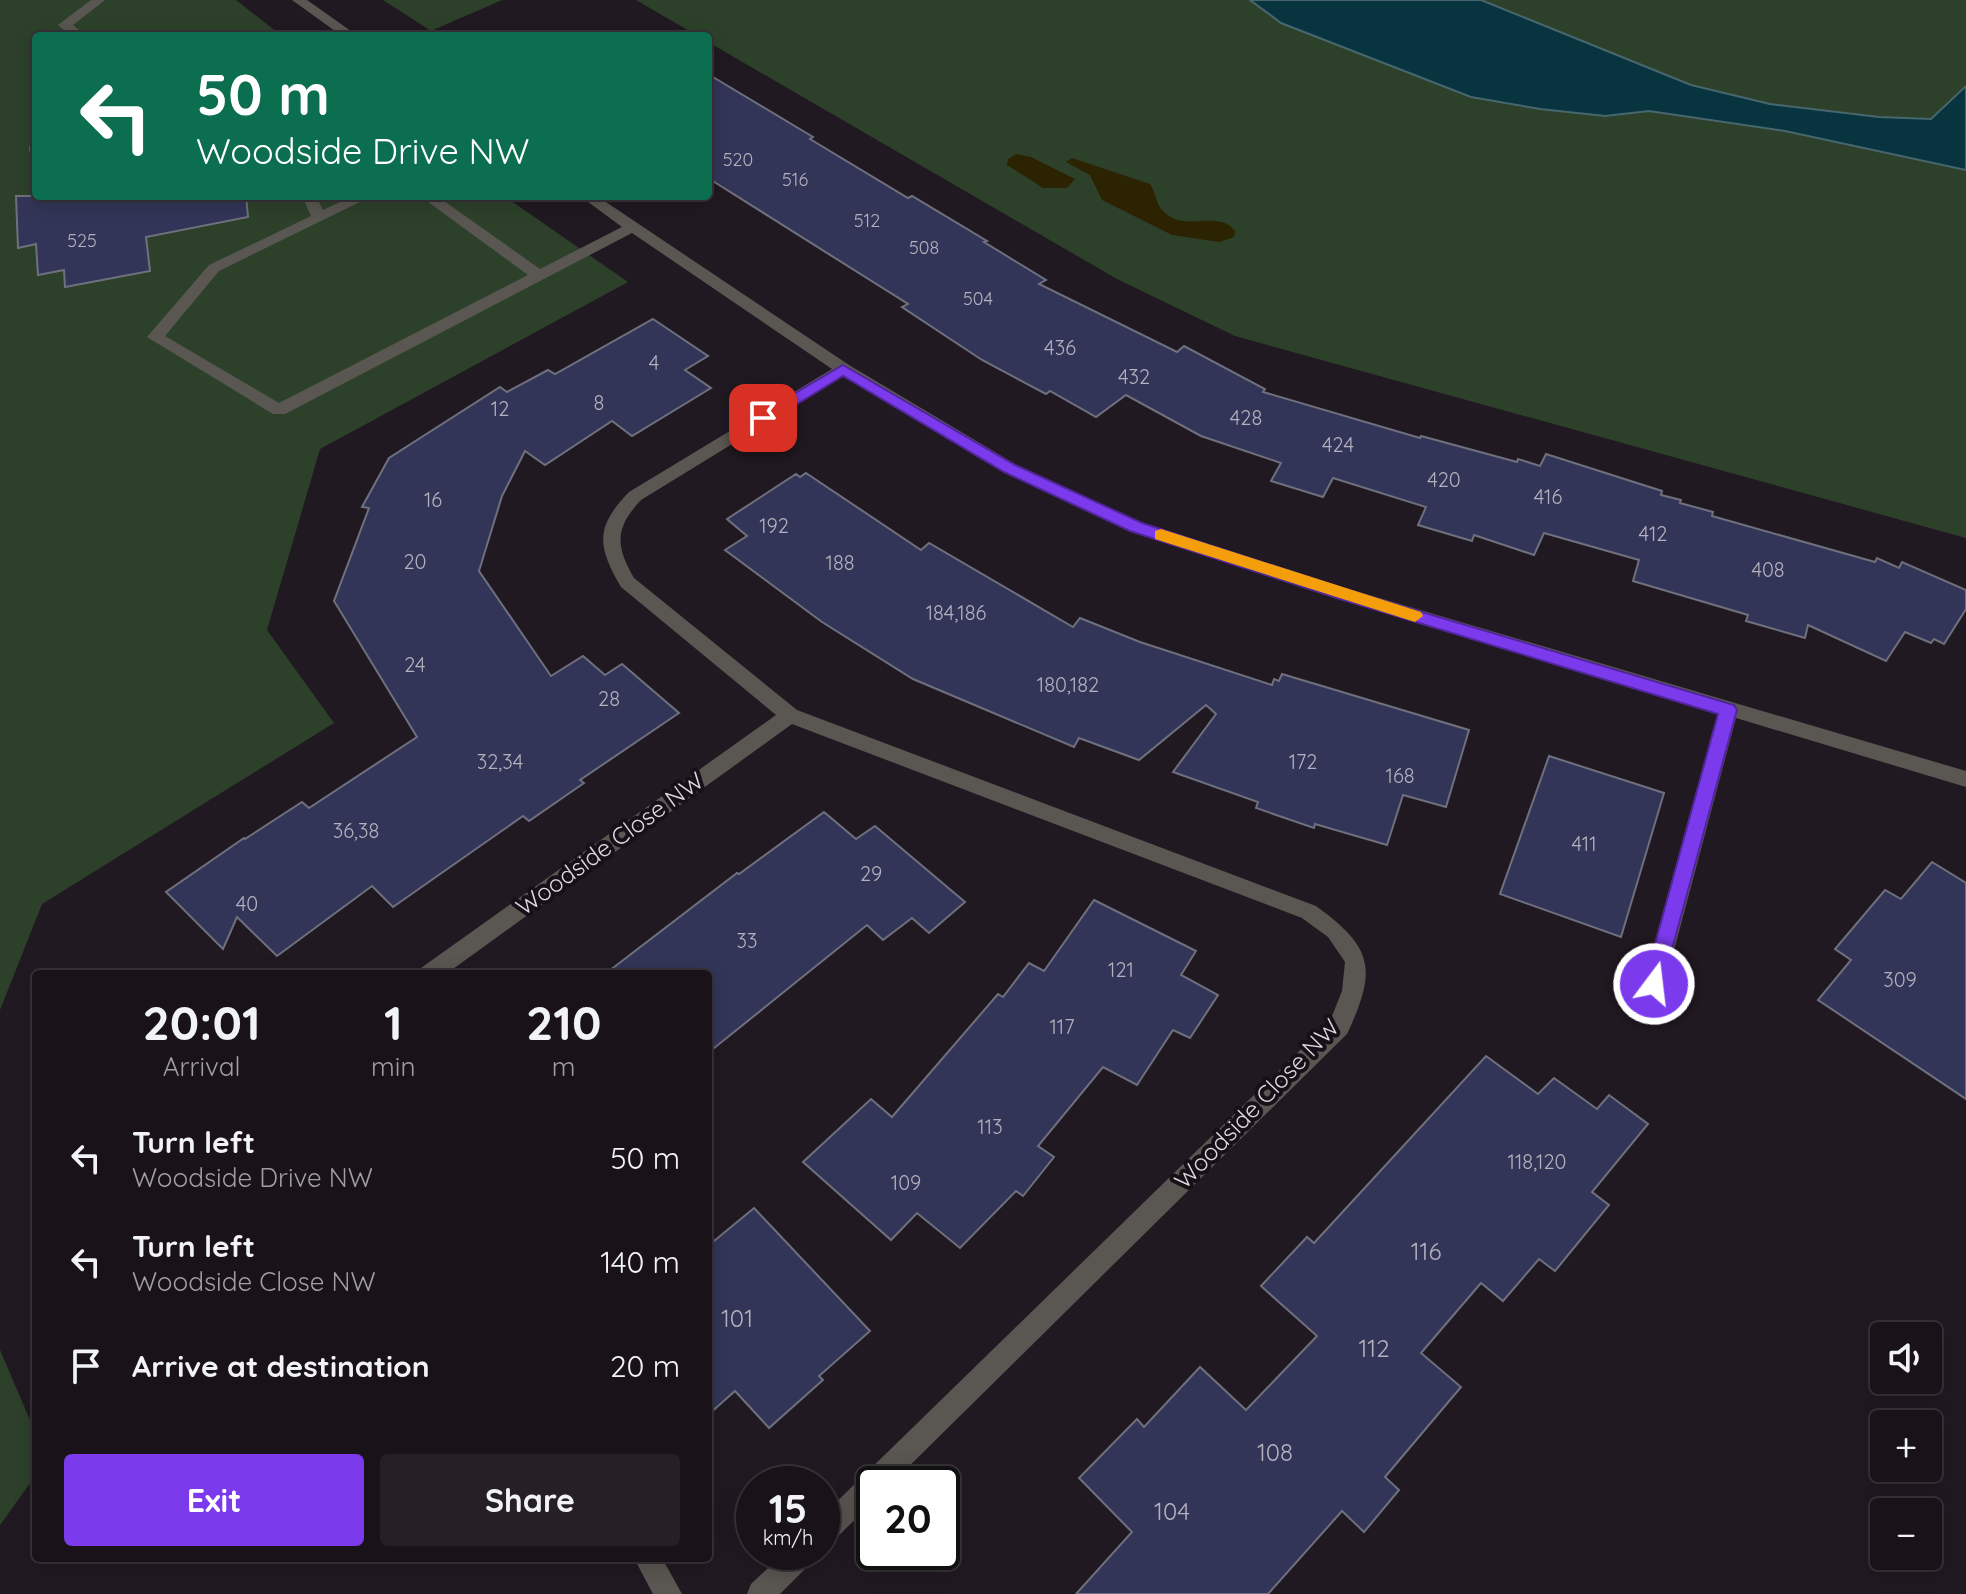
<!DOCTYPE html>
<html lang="en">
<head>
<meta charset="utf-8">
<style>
  :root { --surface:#191319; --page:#262026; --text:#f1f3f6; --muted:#9f9ea2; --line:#373238; --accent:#7c3aed }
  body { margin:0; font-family:Quicksand,sans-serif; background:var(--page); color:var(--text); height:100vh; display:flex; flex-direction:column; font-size:30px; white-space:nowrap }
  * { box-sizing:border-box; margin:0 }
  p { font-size:26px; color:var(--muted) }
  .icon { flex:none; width:44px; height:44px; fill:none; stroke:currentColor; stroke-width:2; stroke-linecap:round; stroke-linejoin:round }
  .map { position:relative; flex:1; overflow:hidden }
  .details { position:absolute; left:32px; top:970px; width:680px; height:592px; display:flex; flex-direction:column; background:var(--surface); border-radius:8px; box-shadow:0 4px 20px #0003,0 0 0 2px var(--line) }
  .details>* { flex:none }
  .guide { position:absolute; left:32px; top:32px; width:680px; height:168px; border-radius:8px; box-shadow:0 4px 20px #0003,0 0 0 2px var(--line); background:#0b6e4f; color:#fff; overflow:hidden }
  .fabs { position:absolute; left:1870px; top:1322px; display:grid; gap:16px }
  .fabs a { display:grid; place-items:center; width:72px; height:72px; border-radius:8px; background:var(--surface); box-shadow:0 4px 20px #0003,0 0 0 2px var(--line); font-size:40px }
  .speed { position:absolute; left:736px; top:1466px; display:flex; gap:16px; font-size:40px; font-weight:700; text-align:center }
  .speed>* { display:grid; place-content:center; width:104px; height:104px; border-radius:50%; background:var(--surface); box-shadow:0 4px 20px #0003,0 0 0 2px var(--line); line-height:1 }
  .speed small { font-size:20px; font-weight:400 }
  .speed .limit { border:4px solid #111; border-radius:12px; background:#fff; color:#111 }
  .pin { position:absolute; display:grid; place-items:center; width:68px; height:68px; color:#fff; margin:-34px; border-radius:16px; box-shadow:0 4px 12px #0006 }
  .me { position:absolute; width:88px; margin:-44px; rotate:15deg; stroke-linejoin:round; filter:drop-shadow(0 0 6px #0008) }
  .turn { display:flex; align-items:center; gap:28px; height:168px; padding:0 32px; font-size:36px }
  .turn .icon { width:104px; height:104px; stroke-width:2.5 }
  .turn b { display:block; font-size:56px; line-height:68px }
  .eta { display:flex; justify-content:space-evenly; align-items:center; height:136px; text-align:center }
  .eta b { font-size:48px; font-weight:700; line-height:56px }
  .cta { display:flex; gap:16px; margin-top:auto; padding:16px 32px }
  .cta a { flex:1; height:92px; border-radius:8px; background:var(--accent); color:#fff; font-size:32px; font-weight:700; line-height:92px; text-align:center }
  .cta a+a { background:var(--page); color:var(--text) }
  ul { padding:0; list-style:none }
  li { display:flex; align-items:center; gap:24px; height:104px; padding:0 32px }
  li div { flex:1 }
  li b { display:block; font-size:30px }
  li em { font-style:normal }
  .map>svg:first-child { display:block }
</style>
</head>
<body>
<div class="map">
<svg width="1966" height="1594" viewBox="0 0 1966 1594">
  <rect width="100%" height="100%" fill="#211921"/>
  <g fill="#2d412a">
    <path d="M0 0H236L282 36H36V196H504L628 282 320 449 267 630 334 723 42 904 0 1010Z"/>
    <path d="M383 0H502L431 31Z"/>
    <path d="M636 0H1966V538L1235 336 1117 279 708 42V36H698Z"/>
    <path d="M0 1350 36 1434V1475L0 1525Z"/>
  </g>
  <g fill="#2b2302">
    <path d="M1016 154 1031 157 1075 179 1067 188H1043L1007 165 1008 159Z"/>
    <path d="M1072 158 1150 184C1157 194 1155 204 1164 212 1185 233 1218 209 1235 231L1234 237 1219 242 1172 235 1102 200 1090 175 1066 162Z"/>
  </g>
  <path fill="#07343e" stroke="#48666e" stroke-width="2" d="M1250 0H1481L1691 85 1770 104 1879 117 1931 119 1966 86V170L1785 131 1649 111 1605 116 1540 109 1471 97 1281 23Z"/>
  <g fill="#333558" stroke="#6f707d" stroke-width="2">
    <path d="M708 74 813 137 810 139 908 198 912 196 987 241 984 242 1046 280 1039 284 1177 352 1184 346 1265 389 1263 392 1420 438 1421 436 1517 462 1518 459 1540 466 1546 454 1662 491 1661 495 1681 500 1680 503 1713 512 1712 516 1875 562 1877 558 1899 568 1902 562 1966 590V609L1944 644 1934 639 1931 643 1905 632 1886 661 1808 625 1805 638 1746 621 1748 615 1633 581 1639 560 1544 533 1534 555 1474 535 1472 541 1418 525 1426 507 1333 478 1323 497 1271 481 1281 463 1201 436 1126 395 1096 417 1050 391 1046 394 982 360 902 307 908 304 708 178Z"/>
    <path d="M16 196H246L248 217 146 237 150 271 65 287 64 270 38 275 36 244 18 248Z"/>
    <path d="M653 319 708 356 685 370 711 388 632 436 612 421 545 465 525 451 502 496 479 571 551 676 583 656 605 675 622 664 679 713 580 780 584 783 529 821 523 816 393 907 372 886 277 956 237 917 223 949 166 892 244 838 245 839 302 802 309 808 417 737 334 601 369 508 362 507 389 458 500 387 507 392 548 370 555 374Z"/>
    <path d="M806 473 921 550 929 543 1073 627 1080 618 1140 642 1272 685 1274 679 1279 681 1282 674 1469 730 1446 807 1403 795 1387 845 1315 824 1314 828 1256 808 1258 802 1173 772 1216 714 1206 705 1139 760 1079 738 1074 747 913 679 822 622 725 550 747 536 727 519 796 474 800 477Z"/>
    <path d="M1549 756 1664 793 1621 937 1500 894Z"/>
    <path d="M824 812 856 839 875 826 965 902 929 933 912 918 883 940 867 925 708 1053V974H605L737 873 739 874Z"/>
    <path d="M1932 862 1966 883V1099L1818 1000 1851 960 1835 949 1885 890 1901 899Z"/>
    <path d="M1094 900 1196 951 1181 975 1218 995 1190 1038 1173 1030 1137 1085 1103 1067 1038 1146 1054 1157 1023 1196 1016 1191 960 1248 917 1213 891 1240 803 1162 871 1099 892 1117 998 994 1003 997 1029 963 1044 971Z"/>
    <path d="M1486 1056 1538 1094 1554 1078 1597 1109 1609 1095 1648 1124 1592 1192 1609 1205 1555 1271 1539 1259 1503 1301 1481 1283 1421 1353 1461 1387 1385 1477 1399 1490 1364 1532 1342 1511 1268 1594H1076L1132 1532 1079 1478 1137 1419 1144 1427 1200 1367 1246 1410 1317 1336 1261 1286 1307 1237 1314 1243Z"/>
    <path d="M754 1208 870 1331 819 1376 823 1380 769 1428 735 1391 708 1415V1246Z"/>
  </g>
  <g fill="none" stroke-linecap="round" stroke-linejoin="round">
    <g fill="#5a5752" fill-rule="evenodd">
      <path d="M91 0H105L73 25 86 36H71L58 25Z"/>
      <path d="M292 0H307L358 36H342Z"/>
      <path d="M36 143V153L29 152V146Z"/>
      <path d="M302 196H316L323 210 353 196H372L219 271 165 336 279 403 528 275 420 196H437L540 269 622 227 580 196H597L849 365 1015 464 1142 523 1349 589 1966 771V787L1736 718 1657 1014 1654 1021 1646 1023 1638 1021 1635 1014 1718 713 1337 599 1130 531 1003 472 843 376 641 500C615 528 615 545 634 578L797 710 1316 906C1374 948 1377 970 1347 1034L891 1484H874V1501L831 1543 822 1547V1516L1330 1021 1342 991 1345 962 1328 937 1302 918 792 724 446 974H418L421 968 776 715 621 587C597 546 595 527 629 492L832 369 632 233 285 414H273L147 337 209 265 311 216Z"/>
      <path d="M785 1552H817L813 1561 780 1594H747L751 1584Z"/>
      <path d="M634 1558H662L682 1594H653Z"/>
    </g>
  </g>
  <path fill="#7c3aed" stroke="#51269a" stroke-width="2" d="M843 365 1015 465 1142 523 1348 590 1734 705 1737 710 1661 990 1654 993 1647 990 1644 984 1718 714 1337 598 1130 531 1004 472 843 376 768 422H758V415Z"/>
  <path fill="#f59e0b" d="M1161 529 1421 612 1423 616 1415 622 1155 539V531Z"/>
  <g text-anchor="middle" stroke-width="8" stroke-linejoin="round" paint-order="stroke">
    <g font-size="18" fill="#b4b0bd">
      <text x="738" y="166">520</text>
      <text x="795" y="186">516</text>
      <text x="867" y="227">512</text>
      <text x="82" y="247">525</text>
      <text x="924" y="254">508</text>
      <text x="978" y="305">504</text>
    </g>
    <g font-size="20" fill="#b4b0bd">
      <text x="1060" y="355">436</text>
      <text x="654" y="370">4</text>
      <text x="1134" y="384">432</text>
      <text x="599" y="410">8</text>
      <text x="500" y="416">12</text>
      <text x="1246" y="425">428</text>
      <text x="1338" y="452">424</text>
      <text x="1444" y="487">420</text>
      <text x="1548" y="504">416</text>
      <text x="433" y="507">16</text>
      <text x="774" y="533">192</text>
      <text x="1653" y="541">412</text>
      <text x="415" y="569">20</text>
      <text x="840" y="570">188</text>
      <text x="1768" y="577">408</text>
      <text x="956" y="620">184,186</text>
      <text x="415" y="672">24</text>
      <text x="1068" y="692">180,182</text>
      <text x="609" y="706">28</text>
      <text x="500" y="769">32,34</text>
      <text x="1303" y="769">172</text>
      <text x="1400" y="783">168</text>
      <text x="356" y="838">36,38</text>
      <text x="1584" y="851">411</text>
      <text x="871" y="881">29</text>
      <text x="247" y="911">40</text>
      <text x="747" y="948">33</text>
      <text x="1121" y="977">121</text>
      <text x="1900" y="987">309</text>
      <text x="1062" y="1034">117</text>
      <text x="990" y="1134">113</text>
      <text x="1537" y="1169">118,120</text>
      <text x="906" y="1190">109</text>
    </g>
    <g font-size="24" fill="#dfd9df" stroke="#181018">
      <text transform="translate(610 844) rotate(-36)" y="8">Woodside Close NW</text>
      <text transform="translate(1257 1104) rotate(-46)" y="8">Woodside Close NW</text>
    </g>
    <g font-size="24" fill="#b4b0bd">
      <text x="1426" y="1260">116</text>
      <text x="737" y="1327">101</text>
      <text x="1374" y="1357">112</text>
      <text x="1275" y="1461">108</text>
      <text x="1172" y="1520">104</text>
    </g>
  </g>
</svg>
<div class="fabs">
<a><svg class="icon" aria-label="sound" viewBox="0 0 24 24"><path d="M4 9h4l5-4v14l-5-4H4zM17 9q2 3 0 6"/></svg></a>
<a>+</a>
<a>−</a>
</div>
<div class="speed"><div>15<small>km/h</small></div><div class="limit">20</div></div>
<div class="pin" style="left:763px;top:418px;background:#d93025"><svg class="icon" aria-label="arrive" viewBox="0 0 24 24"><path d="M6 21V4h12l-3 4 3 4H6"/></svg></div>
<svg class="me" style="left:1654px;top:984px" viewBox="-20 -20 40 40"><circle r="17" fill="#7c3aed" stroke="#fff" stroke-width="3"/><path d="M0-11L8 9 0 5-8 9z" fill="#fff"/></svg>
<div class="guide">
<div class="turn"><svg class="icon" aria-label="left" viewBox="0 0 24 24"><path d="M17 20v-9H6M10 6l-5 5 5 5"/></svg><div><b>50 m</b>Woodside Drive NW</div></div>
</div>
<section class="details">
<div class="eta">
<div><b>20:01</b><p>Arrival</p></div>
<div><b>1</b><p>min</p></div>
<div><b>210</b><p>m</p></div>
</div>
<ul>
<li><svg class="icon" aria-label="left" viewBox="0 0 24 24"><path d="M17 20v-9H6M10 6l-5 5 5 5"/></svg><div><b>Turn left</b><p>Woodside Drive NW</p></div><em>50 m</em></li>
<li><svg class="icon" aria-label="left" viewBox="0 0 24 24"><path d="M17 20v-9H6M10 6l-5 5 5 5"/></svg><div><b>Turn left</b><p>Woodside Close NW</p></div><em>140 m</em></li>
<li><svg class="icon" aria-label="arrive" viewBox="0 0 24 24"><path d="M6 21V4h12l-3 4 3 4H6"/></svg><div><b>Arrive at destination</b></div><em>20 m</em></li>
</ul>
<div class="cta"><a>Exit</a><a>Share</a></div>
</section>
</div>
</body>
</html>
